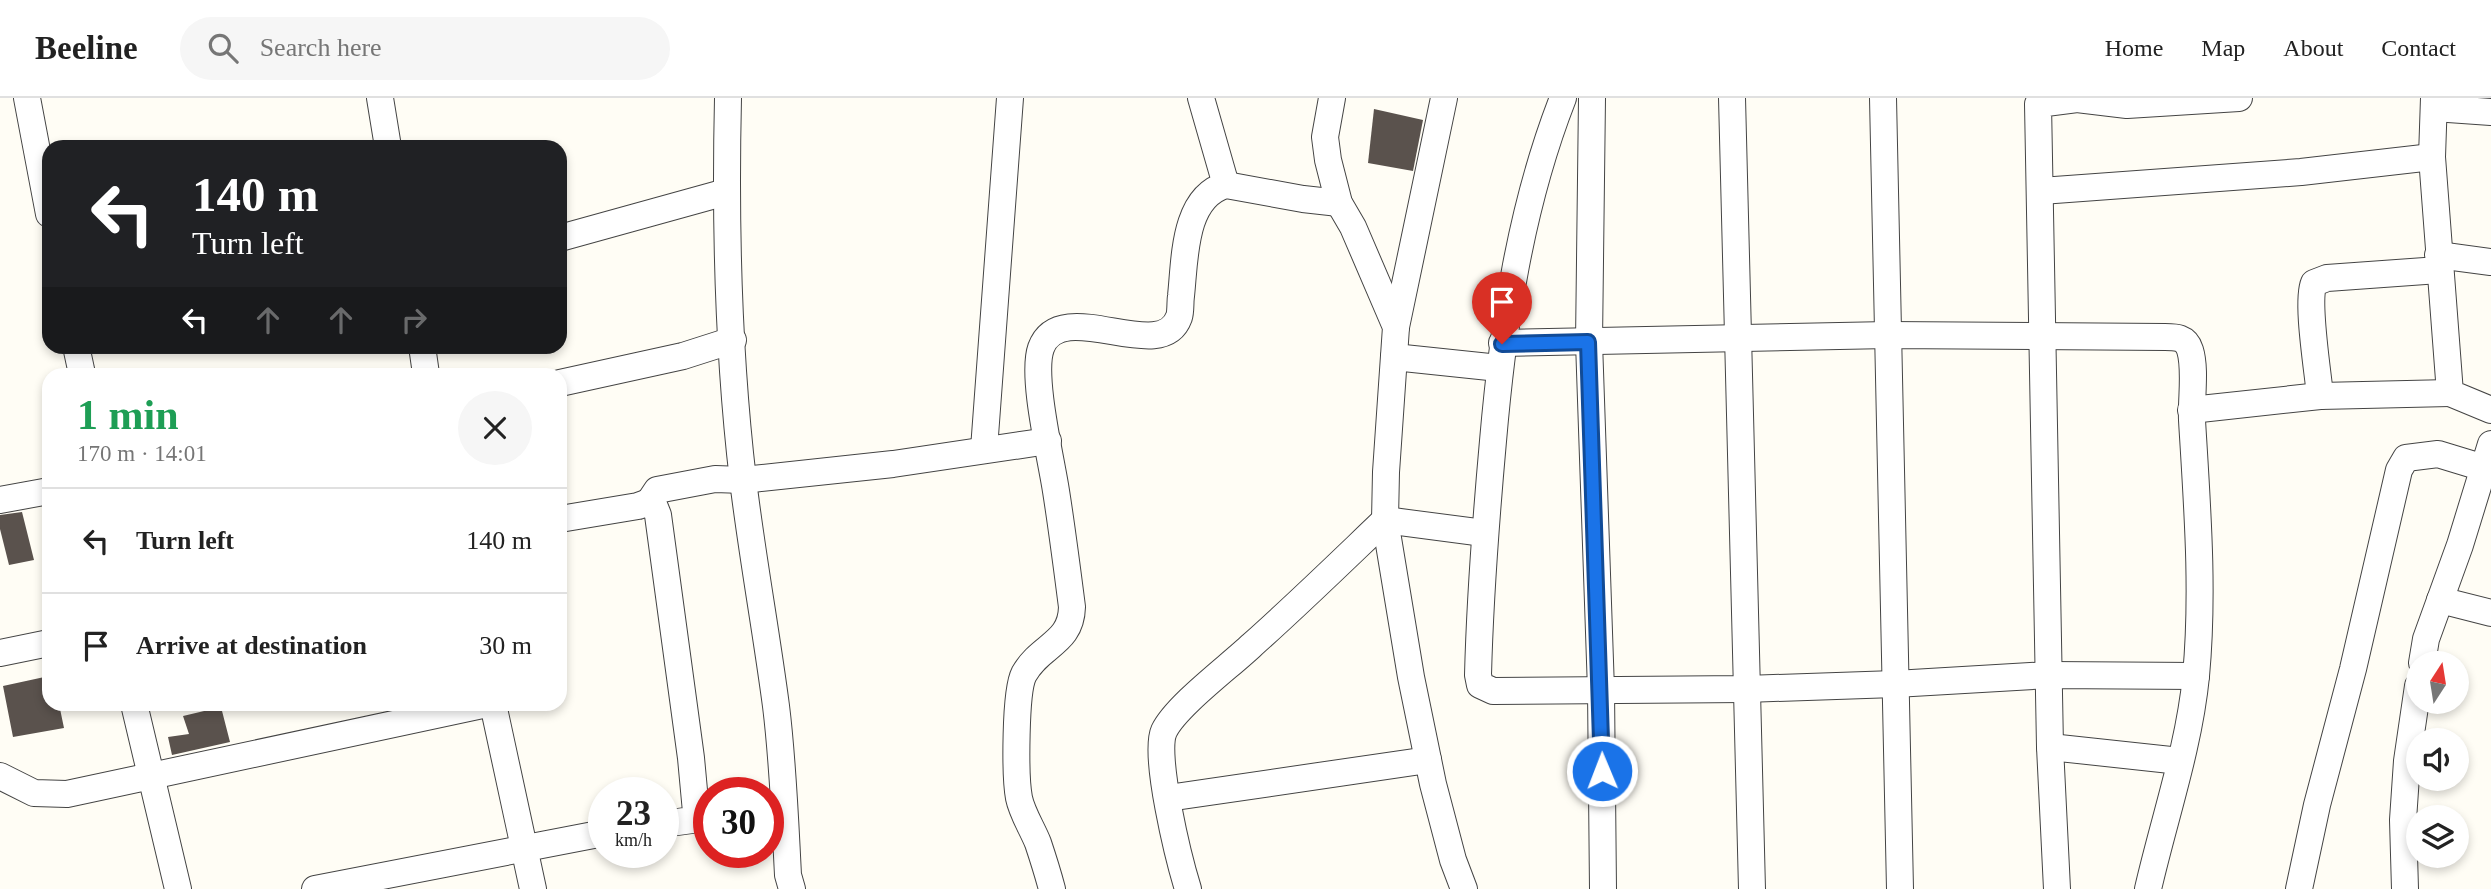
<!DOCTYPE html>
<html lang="en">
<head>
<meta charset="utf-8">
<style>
  :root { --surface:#fff; --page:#f6f6f6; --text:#222; --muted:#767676; --line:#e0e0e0 }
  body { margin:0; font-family:Georgia,serif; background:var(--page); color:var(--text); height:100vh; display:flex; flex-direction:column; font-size:26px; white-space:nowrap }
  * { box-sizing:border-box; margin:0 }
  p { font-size:23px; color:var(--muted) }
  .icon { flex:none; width:38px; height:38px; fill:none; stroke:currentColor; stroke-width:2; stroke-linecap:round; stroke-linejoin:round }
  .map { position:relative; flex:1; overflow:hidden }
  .sheet { position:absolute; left:42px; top:270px; width:525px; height:343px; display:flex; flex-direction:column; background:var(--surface); border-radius:21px; box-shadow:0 4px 10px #0003 }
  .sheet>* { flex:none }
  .banner { position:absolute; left:42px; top:42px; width:525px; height:214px; border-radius:21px; box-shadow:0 4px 10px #0003; background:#202124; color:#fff; overflow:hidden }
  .needle { width:46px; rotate:12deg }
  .tools { position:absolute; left:2406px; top:553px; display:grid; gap:14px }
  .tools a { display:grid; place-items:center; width:63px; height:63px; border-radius:50%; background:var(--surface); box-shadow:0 4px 10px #0003; font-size:35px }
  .speed { position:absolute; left:588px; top:679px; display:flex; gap:14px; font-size:35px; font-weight:700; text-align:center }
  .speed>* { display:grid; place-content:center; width:91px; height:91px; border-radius:50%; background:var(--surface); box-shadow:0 4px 10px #0003; line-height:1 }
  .speed small { font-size:18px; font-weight:400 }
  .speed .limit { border:10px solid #d22; background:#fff; color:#111 }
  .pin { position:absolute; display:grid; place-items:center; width:60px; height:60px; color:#fff; margin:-72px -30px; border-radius:50% 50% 50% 0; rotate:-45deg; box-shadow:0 0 7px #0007 }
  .pin .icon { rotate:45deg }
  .me { position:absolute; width:77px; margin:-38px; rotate:359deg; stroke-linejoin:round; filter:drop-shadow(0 0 5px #0008) }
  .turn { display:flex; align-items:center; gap:24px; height:147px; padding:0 35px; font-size:32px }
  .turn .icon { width:91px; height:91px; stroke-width:2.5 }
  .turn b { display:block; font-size:49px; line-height:60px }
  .lanes { display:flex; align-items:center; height:66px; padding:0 35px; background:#0003; justify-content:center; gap:35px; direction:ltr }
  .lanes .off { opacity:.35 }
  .round { display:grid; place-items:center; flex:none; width:74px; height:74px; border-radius:37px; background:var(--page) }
  .head { display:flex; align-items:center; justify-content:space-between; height:119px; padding:0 35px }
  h1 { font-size:42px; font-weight:700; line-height:52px; color:#1e9e55 }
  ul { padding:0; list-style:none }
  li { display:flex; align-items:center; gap:21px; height:105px; padding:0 35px; border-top:2px solid var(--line) }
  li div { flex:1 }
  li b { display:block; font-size:26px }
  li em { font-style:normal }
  header { display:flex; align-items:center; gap:42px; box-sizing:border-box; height:98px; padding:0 35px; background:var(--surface); border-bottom:2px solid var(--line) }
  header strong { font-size:33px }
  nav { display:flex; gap:38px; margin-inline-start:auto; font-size:24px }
  .search { width:490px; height:63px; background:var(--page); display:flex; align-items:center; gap:18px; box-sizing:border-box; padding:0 24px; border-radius:38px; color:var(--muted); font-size:26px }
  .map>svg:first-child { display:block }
</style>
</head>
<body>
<header>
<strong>Beeline</strong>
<div class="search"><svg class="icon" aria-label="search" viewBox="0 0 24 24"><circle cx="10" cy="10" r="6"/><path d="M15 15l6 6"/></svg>Search here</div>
<nav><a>Home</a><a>Map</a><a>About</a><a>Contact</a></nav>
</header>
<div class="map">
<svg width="2491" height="791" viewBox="0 0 2491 791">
  <rect width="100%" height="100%" fill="#fffdf5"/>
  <g fill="#5a524d">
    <path d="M1374 11 1423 22 1413 73 1368 65Z"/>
    <path d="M22 414 34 462 9 467 0 431V417Z"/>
    <path d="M49 578V606H59L64 630 13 639 3 588Z"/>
    <path d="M221 609 230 644 172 657 168 639 189 636 183 618Z"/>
  </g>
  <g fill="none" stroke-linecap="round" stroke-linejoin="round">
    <defs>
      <g id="minor">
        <path d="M27 0 49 116"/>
        <path d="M380 0 388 49"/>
        <path d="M728 0C725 127 728 255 743 382 752 457 766 532 776 608 783 664 785 720 788 777L792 791"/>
        <path d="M1201 0 1226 87"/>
        <path d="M1332 0 1325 39 1328 62 1339 105 1353 129 1396 229 1386 374 1385 422 1411 579 1433 686 1453 762 1464 791"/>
        <path d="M1563 0C1520 110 1503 227 1493 343 1486 421 1480 499 1478 577L1480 587 1493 593 1746 591 1895 586 2049 577 2196 578"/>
        <path d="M1592 0 1589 244 1601 592 1603 791"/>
        <path d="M1732 0 1752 791"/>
        <path d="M1883 0 1900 791"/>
        <path d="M2434 0 2432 59 2450 295 2491 312"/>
        <path d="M2434 10 2491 14"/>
        <path d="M2041 93 2301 74 2432 59"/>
        <path d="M560 140 726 94"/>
        <path d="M2438 157 2491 164"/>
        <path d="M1396 229 1444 0"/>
        <path d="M1502 245 1888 237 2165 239C2176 239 2186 239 2190 252 2196 271 2191 301 2192 322 2197 406 2204 493 2196 578 2189 650 2164 721 2148 791"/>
        <path d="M76 248 82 276"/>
        <path d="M422 248 426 276"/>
        <path d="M1394 259 1499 270"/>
        <path d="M560 285 683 258 733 242"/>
        <path d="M2320 298C2318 274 2306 203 2314 185L2327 180 2439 172"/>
        <path d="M2191 312 2320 298 2450 295"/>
        <path d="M984 351 1010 0"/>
        <path d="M0 402 49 393"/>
        <path d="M649 404 657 392 715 381 743 382 893 366 1048 343"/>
        <path d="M560 421 638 408 649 404 654 407 658 417 691 660 696 714 692 722 663 726"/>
        <path d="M2440 502 2491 515"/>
        <path d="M0 555 49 545"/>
        <path d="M2422 565 2426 541 2460 447 2491 346"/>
        <path d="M134 606 178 791"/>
        <path d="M493 606 533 791"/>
        <path d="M2050 649 2180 663"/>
        <path d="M0 678 34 695 67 696 487 606"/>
        <path d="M1168 700 1428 662"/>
        <path d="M315 791 604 735"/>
        <path d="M1052 791C1048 776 1043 760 1038 745 1032 730 1022 715 1019 700 1015 679 1015 593 1024 576 1041 546 1071 546 1072 509 1067 470 1062 431 1056 393 1051 360 1031 278 1041 250 1061 196 1161 269 1179 219 1181 213 1180 204 1181 198 1185 162 1183 99 1226 87L1303 101 1339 105"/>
        <path d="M1188 791C1179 762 1153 657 1164 633 1176 608 1230 568 1252 547 1297 507 1341 464 1385 422L1484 435"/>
        <path d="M2057 791 2050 649 2038 6 2077 1 2127 7 2239 0"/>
        <path d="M2299 791 2317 707 2353 571 2399 372 2406 360 2438 356 2484 370"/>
        <path d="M2405 791 2403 722 2407 663 2418 588"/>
      </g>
    </defs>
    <use href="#minor" stroke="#444" stroke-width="28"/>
    <use href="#minor" stroke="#fff" stroke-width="26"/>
  </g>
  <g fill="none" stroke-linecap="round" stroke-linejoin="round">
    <defs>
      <path id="route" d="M1502 246 1588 244 1602 673"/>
    </defs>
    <use href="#route" stroke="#114b97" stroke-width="18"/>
    <use href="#route" stroke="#1a73e8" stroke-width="12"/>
  </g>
</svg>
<div class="tools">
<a><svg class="needle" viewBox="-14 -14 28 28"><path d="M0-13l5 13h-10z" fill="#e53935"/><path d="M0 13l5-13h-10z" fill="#767676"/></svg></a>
<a><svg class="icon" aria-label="sound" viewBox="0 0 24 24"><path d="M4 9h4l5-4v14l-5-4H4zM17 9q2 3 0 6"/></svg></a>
<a><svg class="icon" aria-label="layers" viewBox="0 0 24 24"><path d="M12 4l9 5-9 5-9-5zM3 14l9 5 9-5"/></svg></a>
</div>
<div class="speed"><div>23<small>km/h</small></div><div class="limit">30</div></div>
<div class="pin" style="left:1502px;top:246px;background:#d93025"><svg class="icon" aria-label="arrive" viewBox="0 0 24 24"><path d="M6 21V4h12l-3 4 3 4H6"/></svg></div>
<svg class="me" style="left:1602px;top:673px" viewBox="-20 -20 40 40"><circle r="17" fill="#1a73e8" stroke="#fff" stroke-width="3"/><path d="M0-11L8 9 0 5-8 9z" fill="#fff"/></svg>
<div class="banner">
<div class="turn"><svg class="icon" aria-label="left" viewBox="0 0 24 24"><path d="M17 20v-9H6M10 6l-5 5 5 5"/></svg><div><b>140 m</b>Turn left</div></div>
<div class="lanes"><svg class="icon" aria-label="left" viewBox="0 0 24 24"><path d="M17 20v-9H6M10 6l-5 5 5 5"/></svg><svg class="icon off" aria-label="ahead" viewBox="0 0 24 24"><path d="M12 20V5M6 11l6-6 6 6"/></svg><svg class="icon off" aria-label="ahead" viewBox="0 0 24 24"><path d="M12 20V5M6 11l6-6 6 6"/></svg><svg class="icon off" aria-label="right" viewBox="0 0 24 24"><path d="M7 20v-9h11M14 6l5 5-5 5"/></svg></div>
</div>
<section class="sheet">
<div class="head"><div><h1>1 min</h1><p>170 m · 14:01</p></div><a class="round"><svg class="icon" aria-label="close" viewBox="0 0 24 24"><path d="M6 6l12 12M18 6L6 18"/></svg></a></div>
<ul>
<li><svg class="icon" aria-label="left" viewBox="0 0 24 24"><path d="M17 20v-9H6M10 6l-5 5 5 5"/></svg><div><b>Turn left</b></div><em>140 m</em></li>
<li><svg class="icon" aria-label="arrive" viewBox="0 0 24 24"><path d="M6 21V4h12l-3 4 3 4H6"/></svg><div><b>Arrive at destination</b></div><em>30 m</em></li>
</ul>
</section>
</div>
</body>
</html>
